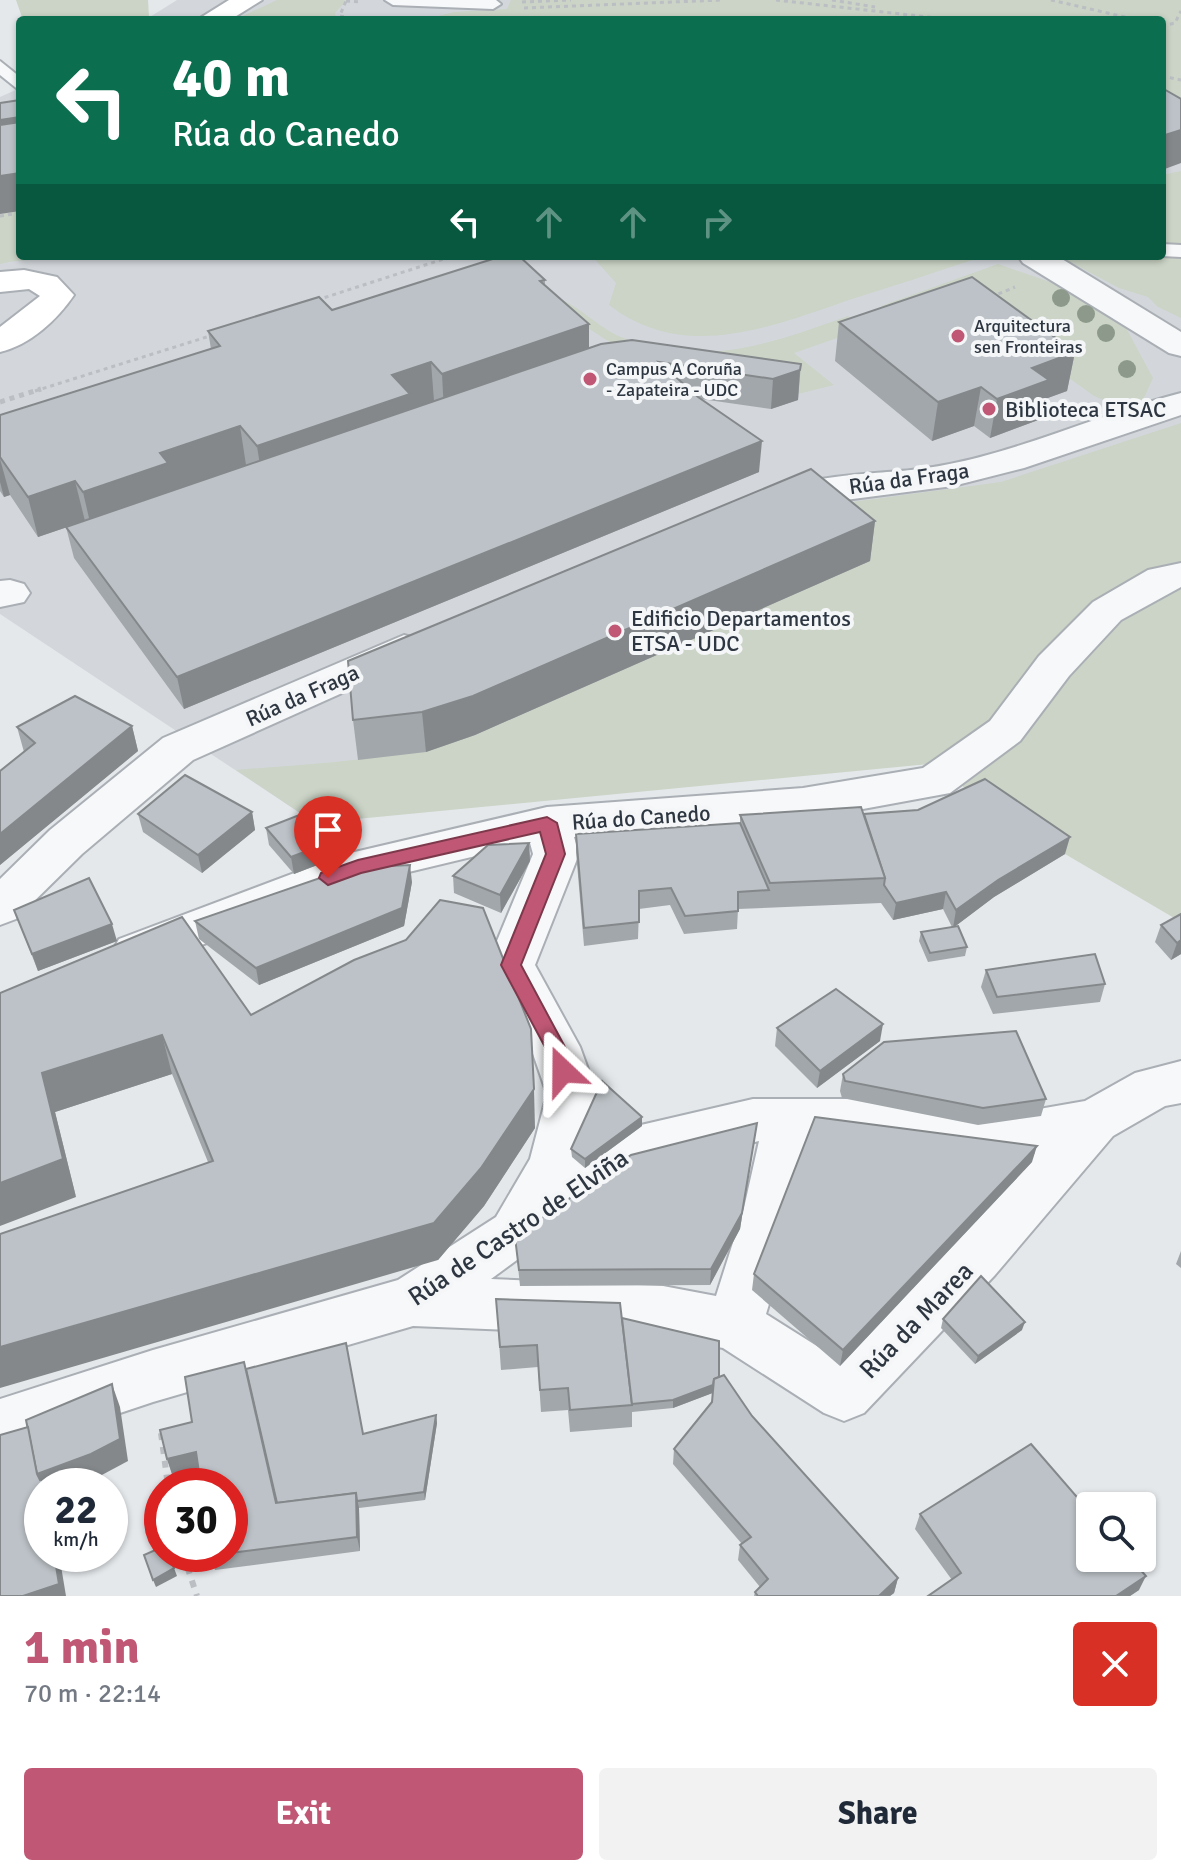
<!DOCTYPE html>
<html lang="en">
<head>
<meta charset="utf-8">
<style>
  :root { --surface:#fff; --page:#f2f2f3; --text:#1f2937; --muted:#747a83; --accent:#c05875 }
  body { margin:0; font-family:Signika,sans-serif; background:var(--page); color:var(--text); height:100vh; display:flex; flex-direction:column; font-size:30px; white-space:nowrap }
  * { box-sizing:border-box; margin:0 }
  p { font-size:26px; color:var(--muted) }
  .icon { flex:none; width:44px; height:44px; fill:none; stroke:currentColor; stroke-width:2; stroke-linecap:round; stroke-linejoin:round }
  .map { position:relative; height:1596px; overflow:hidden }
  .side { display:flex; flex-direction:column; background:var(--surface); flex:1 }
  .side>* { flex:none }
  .banner { position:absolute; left:16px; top:16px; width:1150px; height:244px; border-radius:8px; box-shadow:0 2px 6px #0004; background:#0b6e4f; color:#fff; overflow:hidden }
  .tools { position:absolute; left:1076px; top:1492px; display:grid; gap:16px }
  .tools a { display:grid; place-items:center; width:80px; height:80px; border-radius:8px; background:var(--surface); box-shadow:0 2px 6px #0004; font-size:40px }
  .speed { position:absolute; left:24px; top:1468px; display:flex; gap:16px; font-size:40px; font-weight:700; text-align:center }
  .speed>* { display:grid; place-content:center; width:104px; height:104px; border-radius:50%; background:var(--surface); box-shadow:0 2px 6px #0004; line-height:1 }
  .speed small { font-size:20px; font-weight:400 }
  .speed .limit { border:12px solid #d22; background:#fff; color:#111 }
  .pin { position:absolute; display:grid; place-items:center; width:68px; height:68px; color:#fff; margin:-82px -34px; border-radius:50% 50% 50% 0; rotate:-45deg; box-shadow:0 0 8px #0007 }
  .pin .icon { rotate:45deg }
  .me { position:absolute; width:88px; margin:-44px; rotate:337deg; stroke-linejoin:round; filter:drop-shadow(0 0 6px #0008) }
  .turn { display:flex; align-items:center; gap:28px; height:168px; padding:0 24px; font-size:36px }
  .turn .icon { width:104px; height:104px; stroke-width:2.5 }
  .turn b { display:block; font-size:56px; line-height:68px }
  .lanes { display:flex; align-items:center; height:76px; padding:0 24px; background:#0003; justify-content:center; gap:40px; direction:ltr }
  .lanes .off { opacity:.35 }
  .round { display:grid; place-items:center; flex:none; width:84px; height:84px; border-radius:8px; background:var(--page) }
  .overview { display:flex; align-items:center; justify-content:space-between; height:136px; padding:0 24px }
  h1 { font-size:48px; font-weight:700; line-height:60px; color:var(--accent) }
  .action { display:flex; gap:16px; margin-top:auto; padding:16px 24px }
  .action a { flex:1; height:92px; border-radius:8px; background:var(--accent); color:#fff; font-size:32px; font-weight:700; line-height:92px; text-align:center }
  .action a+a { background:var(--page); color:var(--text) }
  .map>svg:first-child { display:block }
</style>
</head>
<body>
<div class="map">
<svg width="1181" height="1596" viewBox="0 0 1181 1596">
  <rect width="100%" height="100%" fill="#e4e8eb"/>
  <path fill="#d3d7dc" d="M177 0H1181V501L315 823 0 614V97L20 88V256H1162V20H145Z"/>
  <g fill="#cbd4c6">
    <path d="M16 0H148L149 17 23 20Z"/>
    <path d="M277 0H343L346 1 335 13 337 20H234Z"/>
    <path d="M511 0H1181V121L1162 117V20H422L454 12 507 9Z"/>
    <path d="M1181 171V243L1162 244V175Z"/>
    <path d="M20 211V256H92C63 265 30 255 0 264V214Z"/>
    <path d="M1181 252V318L1158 307 1148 297 1119 288 1059 256H1162Z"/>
    <path d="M592 256H984C939 271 894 286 849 300 770 327 684 363 609 305L616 283Z"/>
    <path d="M998 264 1076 291 1125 326 1153 378 1142 402 1120 407 1094 396 969 306 897 317 881 306Z"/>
    <path d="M559 299C578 305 599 328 621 337 702 370 772 343 848 316L863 329 794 353 834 385 798 394 631 351 608 341 574 319Z"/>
    <path d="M1181 423V922L1065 854 929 764 315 823 236 770C317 763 397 761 475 735L869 561 807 508 1001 482Z"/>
  </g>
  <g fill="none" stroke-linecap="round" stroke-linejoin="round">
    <defs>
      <g id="lane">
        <path d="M385 0H496L501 4 493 9 393 5Z"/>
        <path d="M0 61 20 77V91L0 75Z"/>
        <path d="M1162 244 1181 245V257L1162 256Z"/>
      </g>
      <g id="street">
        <path d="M1018 256H1057L1181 332V356L1169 353 1023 263Z"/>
        <path d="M1181 393V415L1024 468 953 486 822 503 778 517 765 513 759 505C779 475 876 474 911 470 1005 460 1090 416 1181 393Z"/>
        <path d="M1181 563V587L1121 620 1069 676 1020 741 950 793 803 820 574 837 579 854 535 965 580 1047 597 1094 584 1153 610 1134 628 1128 753 1099H857L987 1118 1085 1101 1135 1073 1181 1061V1103L1165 1106 1113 1136 995 1275 864 1413 844 1421 824 1413 723 1348 663 1336 413 1326 153 1402 0 1453V1399L153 1350 398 1280 496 1217 530 1159 547 1094 531 1048 487 965 533 854 530 843 367 882 136 970 119 965 112 952 119 939 342 855 547 807 803 788 923 768 990 721 1039 656 1093 602 1148 570ZM759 1141 744 1208 716 1296 663 1286 491 1279 642 1168ZM810 1141H857L987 1162 1035 1153 957 1241 839 1360 766 1314 798 1208Z"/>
        <path d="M10 580 24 584 30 593 24 602 0 607V581Z"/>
        <path d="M404 635 418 639 424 649 418 659 193 760 82 854 16 919 0 925V879L50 830 163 738Z"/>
      </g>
      <g id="secondary">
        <path d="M229 0H262L230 20H197Z"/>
        <path d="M24 270 57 277 74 295C57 320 30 345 0 352V327L40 296 29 289 0 292V272Z"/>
      </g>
    </defs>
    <use href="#lane" stroke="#aaafb5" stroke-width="4"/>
    <use href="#street" stroke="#aaafb5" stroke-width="4"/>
    <use href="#secondary" stroke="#aaafb5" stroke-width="4"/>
    <g stroke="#bbbec2" stroke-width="3" stroke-dasharray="4 4" stroke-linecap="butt">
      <path d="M776 0 955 20"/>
      <path d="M832 0 875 7"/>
      <path d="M1051 0 1138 20"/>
      <path d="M346 1 362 2"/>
      <path d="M522 2 571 0"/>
      <path d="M524 8 722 0"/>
      <path d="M340 16 361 20"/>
      <path d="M338 20 346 1"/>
      <path d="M668 20H690"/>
      <path d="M1162 26 1175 23 1181 11"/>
      <path d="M1162 76 1181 80"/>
      <path d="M0 216 20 213"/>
      <path d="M991 297 1015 287"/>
      <path d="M317 300 453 256"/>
      <path d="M35 391 213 335"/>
    </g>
    <path stroke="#bbbec2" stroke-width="5" stroke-dasharray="5 5" stroke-linecap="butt" d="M0 402 41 389"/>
    <g stroke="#bbbec2" stroke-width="6" stroke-dasharray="7 7" stroke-linecap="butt">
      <path d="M161 1433 168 1486"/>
      <path d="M183 1554 197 1596"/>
    </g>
    <use href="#lane" fill="#f7f8f9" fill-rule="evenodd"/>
    <use href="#street" fill="#f7f8f9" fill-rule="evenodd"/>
    <use href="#secondary" fill="#fff" fill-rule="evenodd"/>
  </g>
  <g fill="#8d9a8b">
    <circle cx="1061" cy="298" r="9"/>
    <circle cx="1086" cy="314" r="9"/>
    <circle cx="1106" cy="333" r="9"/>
    <circle cx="1127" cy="369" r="9"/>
  </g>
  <g fill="#a2a7ab">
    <path d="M545 280V285L589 348 801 364 798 400 771 409 701 399 759 472 184 709 74 558 66 527 85 521 38 537 10 495 4 497 0 491V415L211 349 208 331 332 310Z"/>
    <path d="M839 322 1075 352 1067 391 1045 399 1041 419 990 438 974 426 932 441 835 361Z"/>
    <path d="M875 521 870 561 475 735 426 752 358 760 353 720Z"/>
    <path d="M132 726 138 751 0 865V771L24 752 17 727Z"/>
    <path d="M252 812 255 830 202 873 143 832 138 814Z"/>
    <path d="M864 814 1065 854 994 897 954 927 967 947 965 956 928 962 919 941 921 932 952 927 943 909 893 920 881 903 738 909 737 929 684 934 670 905 639 909 638 939 584 946 576 852V834L740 823V815Z"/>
    <path d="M266 828 349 835 351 852 294 874 269 845Z"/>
    <path d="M529 843 530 861 501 913 454 893 453 876Z"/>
    <path d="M412 882 404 926 259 985 199 939 195 921Z"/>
    <path d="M14 910 117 941 38 971Z"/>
    <path d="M1181 914V954L1171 960 1155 942 1161 925Z"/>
    <path d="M986 970 1105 984 1100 1002 993 1014 981 987Z"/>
    <path d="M0 993 251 1015 535 1128 484 1206 438 1260 208 1162 172 1074 55 1112 76 1197Z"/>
    <path d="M777 1028 880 1041 817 1088 775 1046Z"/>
    <path d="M843 1074 1046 1099 1041 1116 978 1125 842 1098 840 1091Z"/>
    <path d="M757 1123 740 1229 710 1285 520 1286 515 1237Z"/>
    <path d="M642 1126 585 1168 572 1157 571 1149Z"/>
    <path d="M1032 1162 840 1366 752 1290 754 1274Z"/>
    <path d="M1181 1251V1268L1176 1264Z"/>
    <path d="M496 1299 622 1318 719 1377 752 1416 898 1578 894 1593 890 1596H754L755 1592 760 1587 738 1560 740 1545 742 1544 673 1464 674 1449 712 1402V1393L673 1408 632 1412V1427L570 1432 568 1410 541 1412 538 1367 501 1370Z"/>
    <path d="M943 1319 1022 1330 975 1364 941 1328Z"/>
    <path d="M246 1370 363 1434 436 1415 437 1423 425 1500 359 1508 360 1551 215 1570 210 1554H230V1486L198 1468 172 1474 167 1459 192 1422Z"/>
    <path d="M920 1514 1139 1590 1130 1596H928L952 1580 915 1529Z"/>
  </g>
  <g fill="#84888b">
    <path d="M20 117V154L0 157V120Z"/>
    <path d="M1181 130V163L1162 170V136Z"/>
    <path d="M20 173V211L0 214V176Z"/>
    <path d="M589 324V362L444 412 442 374Z"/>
    <path d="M1075 352 1067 391 1045 399 1041 419 990 438 997 399 1032 368Z"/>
    <path d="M431 362 434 401 263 485 257 446 392 375Z"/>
    <path d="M800 370 798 400 771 409 773 379Z"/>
    <path d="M981 387 974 426 932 441 938 402Z"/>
    <path d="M240 426 246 465 92 531 83 492 160 453Z"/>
    <path d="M762 441 759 472 184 709 177 677Z"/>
    <path d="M0 459 10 495 4 497 0 482Z"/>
    <path d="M75 481 85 521 38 537 28 497Z"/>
    <path d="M875 521 870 561 475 735 426 752 422 712Z"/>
    <path d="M132 726 138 751 0 865V834Z"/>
    <path d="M252 812 255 830 202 873 198 855Z"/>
    <path d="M349 835 351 852 294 874 291 857Z"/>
    <path d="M1070 837 1065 854 994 897 953 928 956 910 998 880Z"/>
    <path d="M529 843 530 861 501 913 500 895Z"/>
    <path d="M410 865 412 882 404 926 259 985 256 968Z"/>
    <path d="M946 892 943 909 893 920 896 903Z"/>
    <path d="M112 924 117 941 38 971 32 954Z"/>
    <path d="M1181 940V954L1171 960 1177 943Z"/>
    <path d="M883 1024 880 1041 817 1088 820 1071Z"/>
    <path d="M162 1035 172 1074 55 1112 76 1197 0 1226V1183L42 1073Z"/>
    <path d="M534 1089 535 1128 484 1206 438 1260 0 1388V1347Z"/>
    <path d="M642 1117V1126L585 1168V1159Z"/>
    <path d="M757 1123 740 1229 710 1285 711 1269Z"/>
    <path d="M1037 1146 1032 1162 840 1366 843 1350Z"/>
    <path d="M1025 1322 1022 1330 975 1364 978 1356Z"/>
    <path d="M719 1383 718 1391 673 1408V1400Z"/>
    <path d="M112 1384 120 1407 128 1461 100 1476 72 1486H42L37 1474Z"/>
    <path d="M436 1415 437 1423 425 1500 424 1492Z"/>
    <path d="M196 1452 201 1467 172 1474 167 1459Z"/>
    <path d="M356 1493 359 1508 360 1551 357 1537Z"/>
    <path d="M54 1554H59L66 1596H23Z"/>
    <path d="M174 1568 177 1576 156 1587 153 1580Z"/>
    <path d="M1146 1576 1139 1590 1130 1596H1116Z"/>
    <path d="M898 1578 894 1593 890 1596H879Z"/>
  </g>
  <g fill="#bcc2c7" stroke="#84888b" stroke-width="2">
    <path d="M1162 88 1181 99V130L1162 136Z"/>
    <path d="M20 100V117L0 120V103Z"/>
    <path d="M20 122V173L0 176V125Z"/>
    <path d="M502 256H519L545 280 540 281 589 324 442 374 431 362 392 375 410 394 257 446 240 426 160 453 168 463 83 492 75 481 28 497 0 457V415L220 346 208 331 319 297 332 310Z"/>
    <path d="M972 277 1075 352 1032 368 1049 380 997 399 981 387 938 402 839 322Z"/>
    <path d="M632 340 801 364 800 370 773 379 659 362 698 397 762 441 177 677 66 527 601 344Z"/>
    <path d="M811 469 875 521 473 696 422 712 353 720 348 661Z"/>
    <path d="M75 696 132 726 0 834V771L35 743 17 727Z"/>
    <path d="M185 775 252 812 198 855 138 814Z"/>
    <path d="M985 779 1070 837 998 880 956 910 946 892 896 903 884 885 885 878 864 814 918 810Z"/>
    <path d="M861 807 885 878 770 883 740 815Z"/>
    <path d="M312 810 349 835 291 857 266 828Z"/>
    <path d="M740 823 769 890 738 892V911L685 916 671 888 639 891V922L584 928 576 834Z"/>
    <path d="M529 843 500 895 453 876 488 845Z"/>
    <path d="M410 865 402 908 256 968 195 921 349 868Z"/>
    <path d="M89 878 112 924 32 954 14 910Z"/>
    <path d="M440 900 483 908 531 1029 534 1089 481 1168 434 1223 0 1347V1234L213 1161 162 1035 42 1073 63 1159 0 1183V993L182 917 251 1015 354 960 406 940Z"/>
    <path d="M1181 914V940L1177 943 1161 925Z"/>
    <path d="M958 926 967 947 930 953 921 932Z"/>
    <path d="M1095 954 1105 984 997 997 986 970Z"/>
    <path d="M836 989 883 1024 820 1071 777 1028Z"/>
    <path d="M1016 1031 1046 1099 983 1108 845 1081 843 1074 884 1042Z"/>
    <path d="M602 1081 642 1117 585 1159 571 1149Z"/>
    <path d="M815 1117 1037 1146 843 1350 754 1274Z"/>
    <path d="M757 1123 742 1213 711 1269 519 1270 515 1237 631 1155Z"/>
    <path d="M981 1276 1025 1322 978 1356 943 1319Z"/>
    <path d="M496 1299 620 1303 632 1405 570 1410 568 1388 540 1390 537 1345 500 1347Z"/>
    <path d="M622 1318 719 1341V1377L714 1379 713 1385 673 1400 632 1404Z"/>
    <path d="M346 1343 363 1434 436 1415 424 1492 357 1501 356 1493 277 1503 246 1369Z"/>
    <path d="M244 1362 276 1503 356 1493 357 1537 230 1553V1486H201L196 1452 167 1459 160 1430 192 1422 185 1377Z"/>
    <path d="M724 1375 752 1416 898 1578 879 1596H758L755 1592 768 1579 740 1545 751 1537 674 1449 712 1402 714 1379Z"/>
    <path d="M112 1384 120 1439 91 1454 37 1474 26 1420Z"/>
    <path d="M28 1427 37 1474 40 1480 42 1479 43 1486H42V1554H54L59 1584 23 1596H0V1435Z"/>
    <path d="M1031 1444 1090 1512V1558H1130L1146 1576 1116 1596H928L961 1573 920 1514Z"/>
    <path d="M162 1547V1554H168L174 1568 153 1580 144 1555Z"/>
  </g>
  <path fill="#c05875" stroke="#7d394c" stroke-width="2" d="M547 817 557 823 565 854 521 965 565 1047 574 1071 563 1079 556 1077 545 1047 501 965 546 854 540 832 361 873 328 885 319 878 321 873 358 860Z"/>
  <g fill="#c05875" stroke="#f4f6f8" stroke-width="3">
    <circle cx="958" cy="336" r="8"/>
    <circle cx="590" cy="379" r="8"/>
    <circle cx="989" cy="409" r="8"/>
    <circle cx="615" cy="631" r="8"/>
  </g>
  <g text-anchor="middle" stroke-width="8" stroke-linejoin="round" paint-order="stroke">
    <g font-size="18" fill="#2e3741" stroke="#f4f6f8" text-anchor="start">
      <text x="974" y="332">Arquitectura<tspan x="974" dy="21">sen Fronteiras</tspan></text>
      <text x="606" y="375">Campus A Coruña<tspan x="606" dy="21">- Zapateira - UDC</tspan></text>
    </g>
    <g font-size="22" fill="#2e3741" stroke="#f4f6f8" text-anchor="start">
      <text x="1005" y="417">Biblioteca ETSAC</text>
      <text x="631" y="626">Edificio Departamentos<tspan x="631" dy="25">ETSA - UDC</tspan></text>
    </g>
    <g font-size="22" fill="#2e3741" stroke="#f4f6f8">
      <text transform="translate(909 478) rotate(-8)" y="8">Rúa da Fraga</text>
      <text transform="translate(302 695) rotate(-24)" y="8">Rúa da Fraga</text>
      <text transform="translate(641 817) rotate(-4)" y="8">Rúa do Canedo</text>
    </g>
    <g font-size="26" fill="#2e3741" stroke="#f4f6f8">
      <text transform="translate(518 1227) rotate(-34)" y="9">Rúa de Castro de Elviña</text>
      <text transform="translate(916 1320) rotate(-46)" y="9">Rúa da Marea</text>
    </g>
  </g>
</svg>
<div class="tools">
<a><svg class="icon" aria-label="search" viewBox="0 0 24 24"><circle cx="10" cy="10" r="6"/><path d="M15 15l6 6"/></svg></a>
</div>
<div class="speed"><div>22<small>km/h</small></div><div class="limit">30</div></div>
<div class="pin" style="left:328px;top:878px;background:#d93025"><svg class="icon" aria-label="arrive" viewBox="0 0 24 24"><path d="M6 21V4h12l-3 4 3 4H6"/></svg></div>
<svg class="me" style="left:563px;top:1071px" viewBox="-20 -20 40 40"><path d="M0-17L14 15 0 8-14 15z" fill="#c05875" stroke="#fff" stroke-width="4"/></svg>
<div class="banner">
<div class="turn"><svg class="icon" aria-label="left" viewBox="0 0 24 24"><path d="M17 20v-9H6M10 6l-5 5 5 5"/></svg><div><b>40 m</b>Rúa do Canedo</div></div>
<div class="lanes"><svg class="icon" aria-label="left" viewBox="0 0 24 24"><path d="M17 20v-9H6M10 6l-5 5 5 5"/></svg><svg class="icon off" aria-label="ahead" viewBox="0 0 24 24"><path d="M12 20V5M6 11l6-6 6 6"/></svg><svg class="icon off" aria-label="ahead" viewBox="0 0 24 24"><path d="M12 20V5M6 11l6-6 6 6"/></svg><svg class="icon off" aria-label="right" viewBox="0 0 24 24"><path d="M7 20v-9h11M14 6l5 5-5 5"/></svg></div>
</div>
</div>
<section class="side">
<div class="overview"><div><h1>1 min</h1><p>70 m · 22:14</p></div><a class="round" style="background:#d93025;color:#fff"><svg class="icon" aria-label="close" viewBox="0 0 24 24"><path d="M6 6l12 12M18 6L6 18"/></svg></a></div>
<div class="action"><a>Exit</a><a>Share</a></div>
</section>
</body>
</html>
